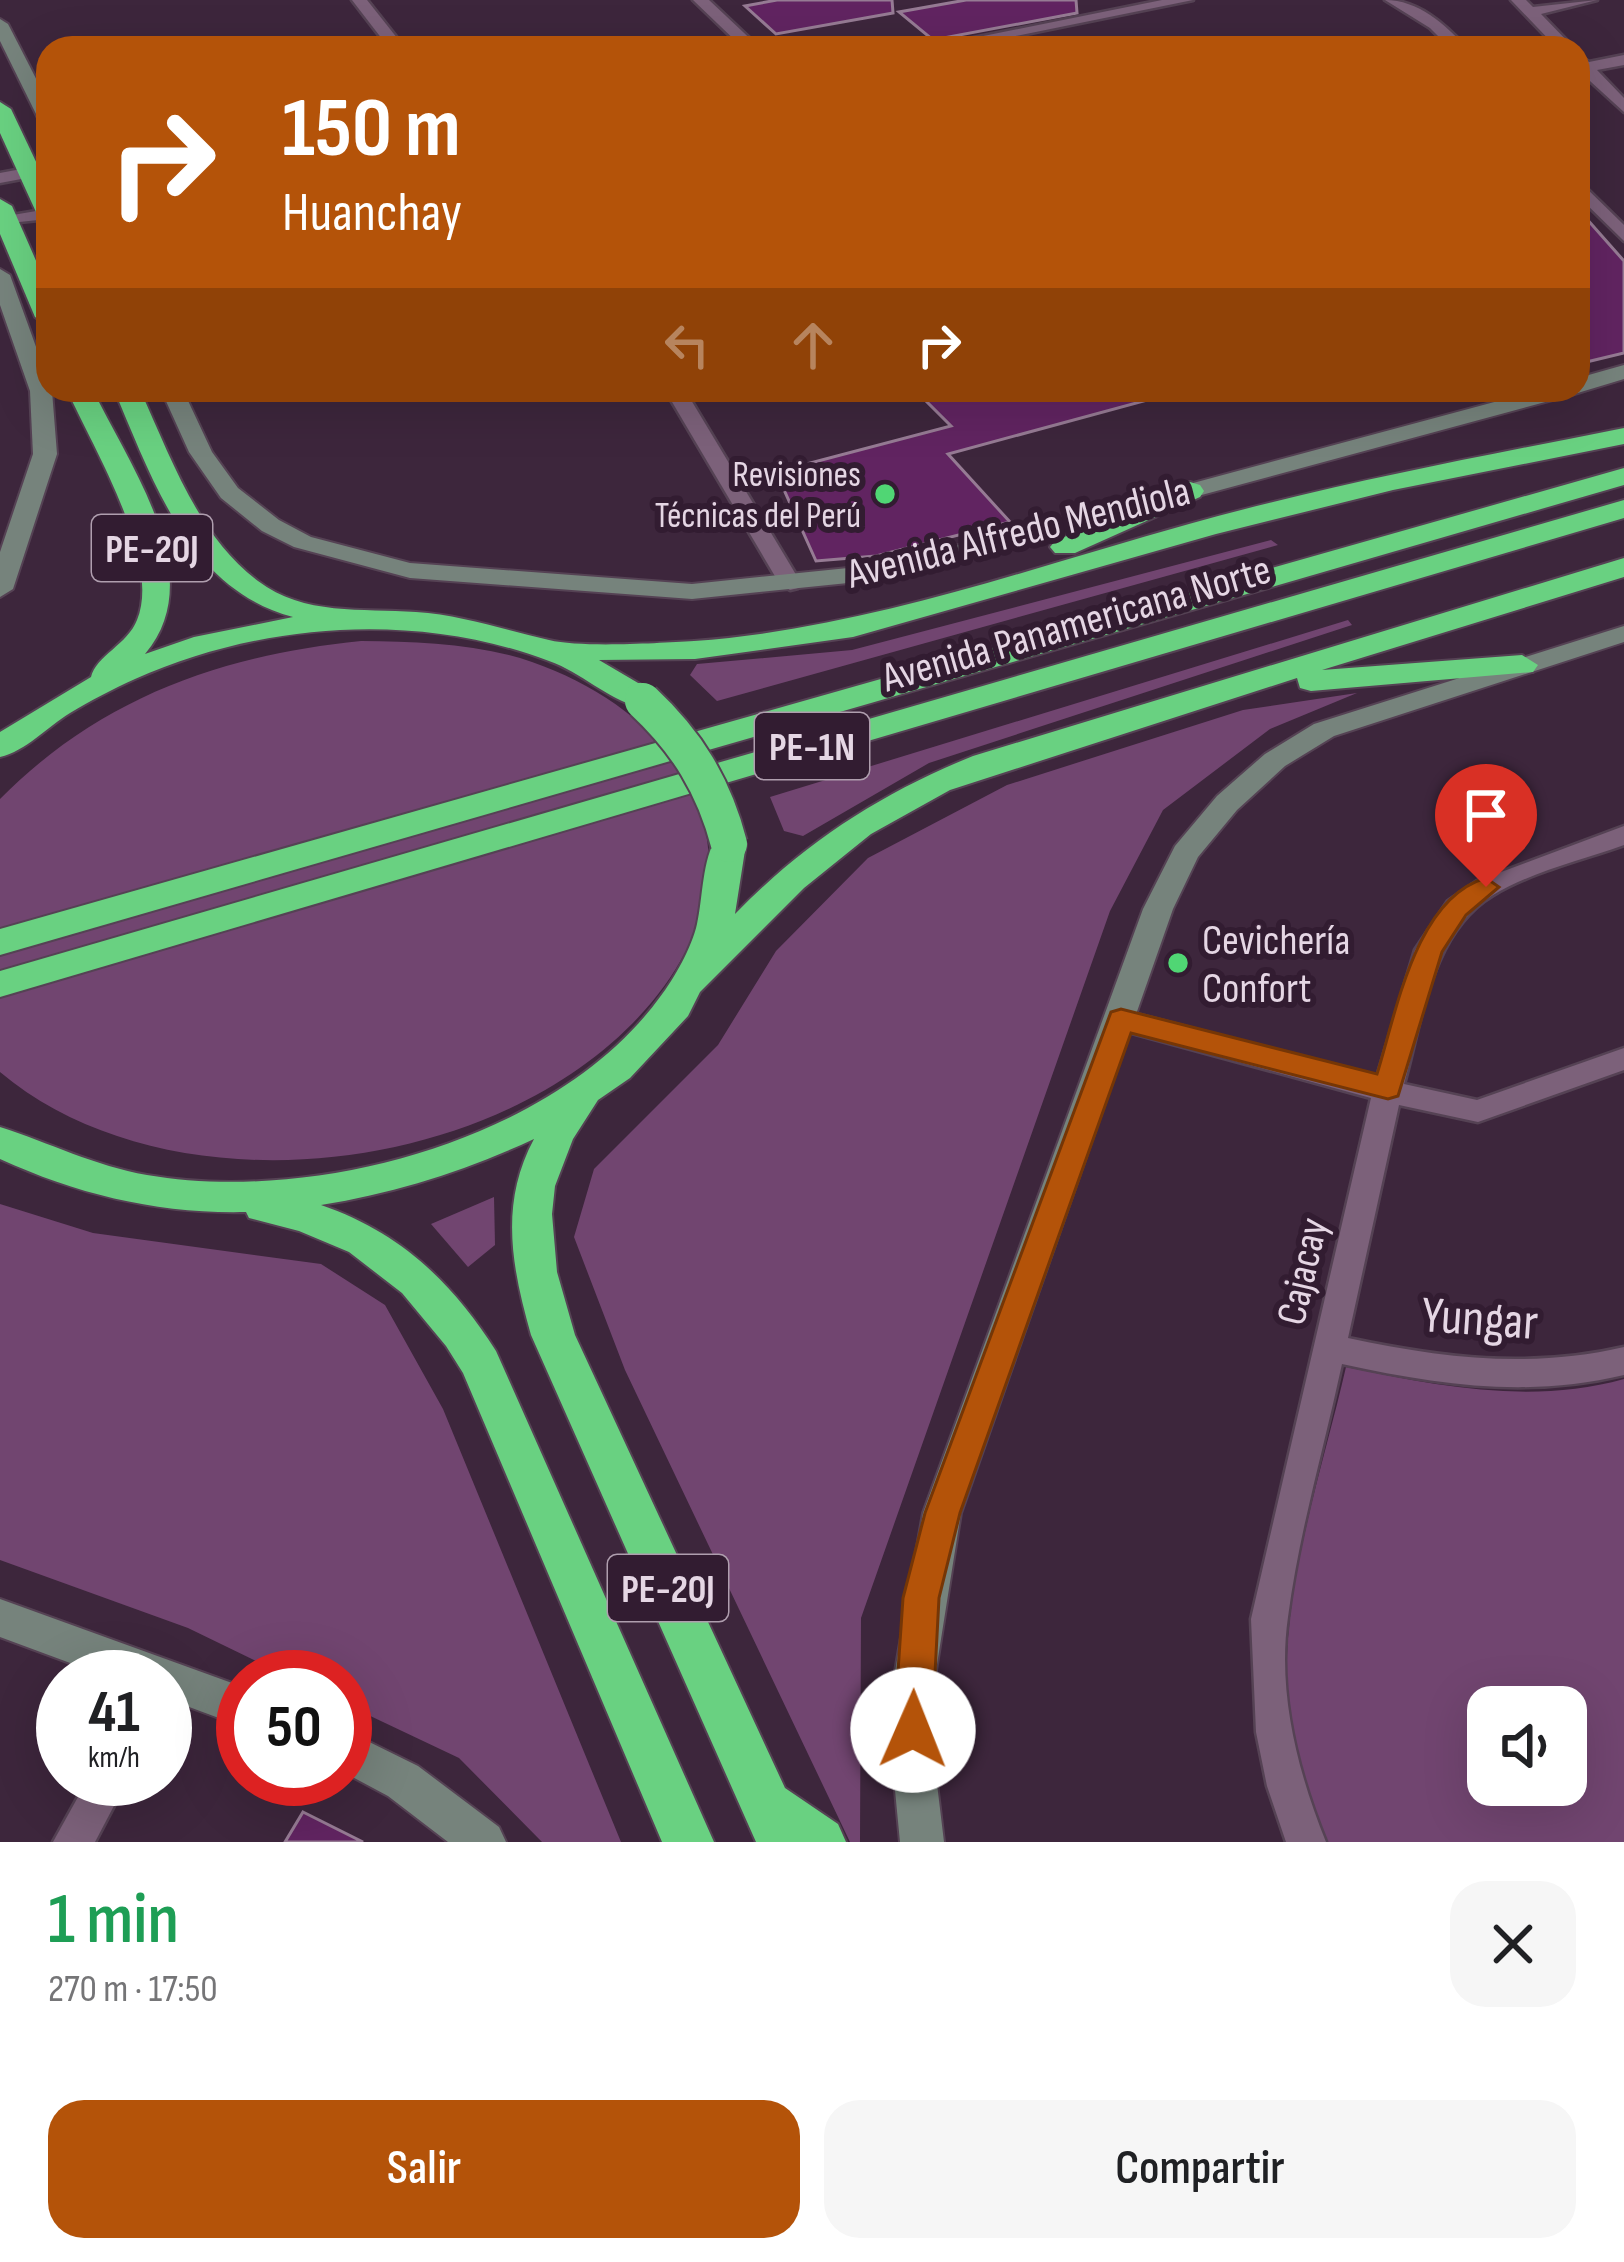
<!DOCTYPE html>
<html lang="es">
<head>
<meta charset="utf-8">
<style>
  :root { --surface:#fff; --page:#f6f6f6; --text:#202124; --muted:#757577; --accent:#b45309 }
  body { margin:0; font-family:"Sofia Sans Condensed",sans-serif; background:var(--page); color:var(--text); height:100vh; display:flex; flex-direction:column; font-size:45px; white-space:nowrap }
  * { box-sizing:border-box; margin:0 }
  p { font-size:39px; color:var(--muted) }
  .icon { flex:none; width:66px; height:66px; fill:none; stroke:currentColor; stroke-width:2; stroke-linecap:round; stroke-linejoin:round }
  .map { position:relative; height:1842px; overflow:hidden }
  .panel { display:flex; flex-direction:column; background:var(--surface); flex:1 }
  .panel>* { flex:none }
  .top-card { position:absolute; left:36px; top:36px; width:1554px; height:366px; border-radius:36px; box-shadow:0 12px 48px #0002; background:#b45309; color:#fff; overflow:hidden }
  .controls { position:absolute; left:1467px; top:1686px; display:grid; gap:24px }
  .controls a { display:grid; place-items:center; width:120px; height:120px; border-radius:24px; background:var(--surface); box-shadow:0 12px 48px #0002; font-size:60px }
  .speed { position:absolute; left:36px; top:1650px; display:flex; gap:24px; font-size:60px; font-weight:700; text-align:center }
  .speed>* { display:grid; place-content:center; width:156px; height:156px; border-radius:50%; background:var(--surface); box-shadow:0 12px 48px #0002; line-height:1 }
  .speed small { font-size:30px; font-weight:400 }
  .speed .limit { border:18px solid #d22; background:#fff; color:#111 }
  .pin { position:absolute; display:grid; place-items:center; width:102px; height:102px; color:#fff; margin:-123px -51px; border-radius:50% 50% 50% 0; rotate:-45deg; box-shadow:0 0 12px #0007 }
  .pin .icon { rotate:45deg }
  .me { position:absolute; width:132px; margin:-66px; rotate:1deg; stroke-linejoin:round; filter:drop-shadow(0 0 9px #0008) }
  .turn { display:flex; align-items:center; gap:42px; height:252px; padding:0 48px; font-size:54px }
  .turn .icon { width:156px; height:156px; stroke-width:2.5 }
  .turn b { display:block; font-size:84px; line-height:102px }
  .lanes { display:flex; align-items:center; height:114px; padding:0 48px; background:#0003; justify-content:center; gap:60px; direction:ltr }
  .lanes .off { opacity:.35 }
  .round { display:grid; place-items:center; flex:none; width:126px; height:126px; border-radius:36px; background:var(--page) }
  .summary { display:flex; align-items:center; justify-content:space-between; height:204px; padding:0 48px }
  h1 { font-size:72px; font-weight:600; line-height:90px; color:#1e9e55 }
  .action { display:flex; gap:24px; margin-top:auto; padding:24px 48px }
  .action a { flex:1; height:138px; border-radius:36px; background:var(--accent); color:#fff; font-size:48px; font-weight:600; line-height:138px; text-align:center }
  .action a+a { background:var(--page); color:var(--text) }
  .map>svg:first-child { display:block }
</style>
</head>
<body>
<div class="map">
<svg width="1624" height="1842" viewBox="0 0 1624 1842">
  <rect width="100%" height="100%" fill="#3d263c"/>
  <g fill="#714570" fill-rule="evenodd">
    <path d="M1271 540 1278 545 717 701 690 675 697 664 852 650Z"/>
    <path d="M1348 620 1352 625 929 763 803 836 784 831 770 797Z"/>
    <path d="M361 641C418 642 477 643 532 662 678 713 767 843 665 985 528 1174 177 1221 0 1072V799C100 698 221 655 361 641Z"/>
    <path d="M1357 693 1270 729 1163 810 1110 911 861 1618 860 1842H850L625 1370 574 1237 594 1169 718 1045 776 951 868 858 1007 785 1243 710Z"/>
    <path d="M494 1197 495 1245 468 1267 431 1224Z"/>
    <path d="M0 1204 93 1233 321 1264 385 1305 443 1409 621 1842H542L459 1758 345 1704V1677H289L188 1628 0 1560Z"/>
    <path d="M1346 1367C1438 1386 1531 1405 1624 1379V1842H1326C1316 1817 1304 1791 1297 1764 1264 1634 1317 1494 1346 1367ZM1488 1707H1566V1785H1488Z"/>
  </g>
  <g fill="#612461" stroke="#967b94" stroke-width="3">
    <path d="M777 0H892L893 13 776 34 745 6Z"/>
    <path d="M966 0H1076L1077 13 933 40 899 12Z"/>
    <path d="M1578 209 1624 261V353L1578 364Z"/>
    <path d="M915 390H1154L1155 398 948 454 1010 522 876 556 816 561 776 472 951 426Z"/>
    <path d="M303 1812 363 1842H285Z"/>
  </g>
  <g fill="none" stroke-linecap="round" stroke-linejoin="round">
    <defs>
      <g id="street">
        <path d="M352 0H367L405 48H389Z"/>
        <path d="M693 0H709L760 48H743Z"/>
        <path d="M1162 0H1193L957 48H924Z"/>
        <path d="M1385 0C1418 0 1445 24 1467 48H1450L1430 28Z"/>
        <path d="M1511 0H1526L1533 7 1597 0 1541 14 1574 48H1557Z"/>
        <path d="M1578 55 1589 62 1624 55V65L1597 70 1624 98V112L1579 71Z"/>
        <path d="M48 164V174L0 183V173Z"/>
        <path d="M1578 180 1624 225V241L1578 196Z"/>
        <path d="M48 209V219L0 224 1 217Z"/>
        <path d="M665 390H685L801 583 798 588 790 590 779 583Z"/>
        <path d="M1624 826V845C1582 860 1531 872 1493 895 1431 932 1422 1020 1404 1084L1477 1100 1624 1048V1070L1478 1122 1399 1105 1348 1338C1442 1358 1530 1369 1624 1347V1375C1528 1398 1438 1385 1342 1364 1324 1448 1299 1532 1288 1617 1277 1692 1298 1773 1326 1842H1286L1267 1786 1256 1732 1251 1619 1371 1098 1121 1030 1111 1027 1107 1020 1111 1013 1121 1010 1377 1077 1415 950 1448 901 1477 881Z"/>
        <path d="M88 1779H128L95 1842H53Z"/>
      </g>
      <g id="secondary">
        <path d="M0 19 8 24 48 102V125L39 120 0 41Z"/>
        <path d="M0 269 10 275 52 391 57 454 13 589 0 597V552L33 454 30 391 0 305Z"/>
        <path d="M1624 365V379L1571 395 976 556 848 583 692 599 410 578 294 547 262 531 221 498 189 452 161 390H183L212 452 238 488 279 520 311 537 410 563 692 584 848 568 974 542 1539 390H1578V378Z"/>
        <path d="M1624 626V642L1334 736 1285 766 1237 810 1198 857 1173 909 961 1513 935 1677 934 1759 944 1842H900L892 1759 894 1677 923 1513 1143 909 1175 846 1217 796 1265 754 1314 724Z"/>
        <path d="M0 1599 243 1687V1727L165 1698V1677H108L0 1637Z"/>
        <path d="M345 1730 418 1766 499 1827 506 1842H448L388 1796 345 1773Z"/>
      </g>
      <g id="highway">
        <path d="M0 102 11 109 48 187V219L36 212 0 133Z"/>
        <path d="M0 199 12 206 48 288V325L35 317 0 234Z"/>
        <path d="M67 390H93C129 465 211 577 145 654L194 637 293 617C188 589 153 480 114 390H140C171 457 197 535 258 581 304 616 362 608 416 612 462 615 504 630 549 640 582 648 658 643 694 641 863 629 1027 569 1189 524 1332 484 1478 457 1624 428V444L1393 490 1216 534 853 637 695 659 599 660 650 690 655 697 639 707C607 699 581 672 549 661 417 611 263 622 135 679 113 689 90 701 70 713 47 727 26 751 0 757V732L91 677C96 656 128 644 137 620 162 560 92 446 67 390Z"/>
        <path d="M1624 468V485L0 955V929Z"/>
        <path d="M1190 482 1200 485 1204 491 1200 497 1075 553H1055L1050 547 1055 541Z"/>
        <path d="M1624 500V518L0 997V971Z"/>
        <path d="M1624 558V577L1322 670 1522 655 1538 665 1533 672 1311 691 1300 688 1297 678 950 790 871 834 804 888 700 992 688 1016 630 1078 598 1100 573 1139 555 1186 552 1214 557 1272 575 1335 785 1788 838 1824 846 1842H756L531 1335C512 1268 499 1204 534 1139 465 1171 396 1193 321 1205 400 1232 452 1282 496 1351L714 1842H662L463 1373 446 1346 402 1293 349 1252 299 1231 249 1218 246 1212C159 1214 79 1195 0 1159V1127C50 1143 95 1166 147 1175 315 1204 556 1140 660 997 674 979 692 947 697 924 703 897 702 860 717 836H741L746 844 735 914C804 843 881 793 973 756Z"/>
      </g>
    </defs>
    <use href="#street" stroke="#554254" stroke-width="5"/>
    <use href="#secondary" stroke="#554254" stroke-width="4"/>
    <use href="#highway" stroke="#554254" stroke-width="4"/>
    <use href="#street" fill="#7c617a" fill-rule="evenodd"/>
    <use href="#secondary" fill="#76837c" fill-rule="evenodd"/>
    <use href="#highway" fill="#69d181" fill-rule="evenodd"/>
    <defs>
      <path id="highway-bridge-far1" d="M639 697 647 704"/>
      <path id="highway-bridge" d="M643 701C687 742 714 786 729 844"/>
    </defs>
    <use href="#highway-bridge-far1" stroke="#554254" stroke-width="32" stroke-linecap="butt"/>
    <use href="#highway-bridge" stroke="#554254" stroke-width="40" stroke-linecap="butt"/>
    <use href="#highway-bridge-far1" stroke="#69d181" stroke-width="28"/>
    <use href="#highway-bridge" stroke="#69d181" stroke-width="36"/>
  </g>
  <path fill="#b45309" stroke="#753606" stroke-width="3" d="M1486 878 1499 887 1466 915 1442 952 1398 1096 1388 1099 1131 1033 960 1513 939 1598 932 1730 927 1743 913 1749 900 1743 894 1730 903 1598 925 1513 1111 1012 1121 1009 1377 1074C1396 1014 1415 898 1486 878Z"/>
  <g fill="#50d674" stroke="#321c31" stroke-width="4.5">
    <circle cx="885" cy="494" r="12"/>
    <circle cx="1178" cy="963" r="12"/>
  </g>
  <g text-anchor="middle" stroke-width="12" stroke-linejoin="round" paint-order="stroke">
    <g font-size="36" fill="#e5d6e4" stroke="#321c31" text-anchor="end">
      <text x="861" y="486">Revisiones<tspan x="861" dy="41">Técnicas del Perú</tspan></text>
    </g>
    <g fill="#321c31" stroke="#af9eae" stroke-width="3">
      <rect x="92" y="515" width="120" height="66" rx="9"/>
      <rect x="755" y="713" width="114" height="66" rx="9"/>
      <rect x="608" y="1555" width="120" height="66" rx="9"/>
    </g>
    <g font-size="39" font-weight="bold" fill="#e5d6e4">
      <text x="152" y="562">PE-20J</text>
      <text x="812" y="760">PE-1N</text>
      <text x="668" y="1602">PE-20J</text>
    </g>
    <g font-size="42" fill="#e5d6e4" stroke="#321c31">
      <text transform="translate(1018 531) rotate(-14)" y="15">Avenida Alfredo Mendiola</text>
      <text transform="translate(1076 622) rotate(-16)" y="15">Avenida Panamericana Norte</text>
      <text transform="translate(1301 1271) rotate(-77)" y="15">Cajacay</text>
    </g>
    <g font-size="42" fill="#e5d6e4" stroke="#321c31" text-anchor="start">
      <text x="1202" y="954">Cevichería<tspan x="1202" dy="48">Confort</tspan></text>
    </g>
    <g font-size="51" fill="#e5d6e4" stroke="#321c31">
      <text transform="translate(1480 1317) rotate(4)" y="18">Yungar</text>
    </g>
  </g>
</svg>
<div class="controls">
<a><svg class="icon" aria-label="sound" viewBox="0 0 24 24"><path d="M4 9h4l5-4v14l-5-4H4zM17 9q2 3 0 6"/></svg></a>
</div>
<div class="speed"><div>41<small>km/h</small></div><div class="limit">50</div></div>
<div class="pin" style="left:1486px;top:887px;background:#d93025"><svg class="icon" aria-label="arrive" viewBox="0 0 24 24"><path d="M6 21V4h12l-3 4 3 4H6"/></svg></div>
<svg class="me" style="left:913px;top:1730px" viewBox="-20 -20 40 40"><circle r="19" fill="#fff"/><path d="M0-13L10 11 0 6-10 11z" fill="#b45309"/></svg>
<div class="top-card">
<div class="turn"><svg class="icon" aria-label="right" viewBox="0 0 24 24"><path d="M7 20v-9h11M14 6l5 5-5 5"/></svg><div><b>150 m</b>Huanchay</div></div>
<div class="lanes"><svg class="icon off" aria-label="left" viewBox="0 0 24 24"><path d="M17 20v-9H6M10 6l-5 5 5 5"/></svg><svg class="icon off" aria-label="ahead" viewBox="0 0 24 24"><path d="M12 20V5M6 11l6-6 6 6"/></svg><svg class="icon" aria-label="right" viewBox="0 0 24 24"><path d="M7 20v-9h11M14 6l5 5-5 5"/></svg></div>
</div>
</div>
<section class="panel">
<div class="summary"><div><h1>1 min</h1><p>270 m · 17:50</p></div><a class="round"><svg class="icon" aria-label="close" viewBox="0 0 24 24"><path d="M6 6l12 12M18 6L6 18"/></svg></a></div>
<div class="action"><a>Salir</a><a>Compartir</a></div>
</section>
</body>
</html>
